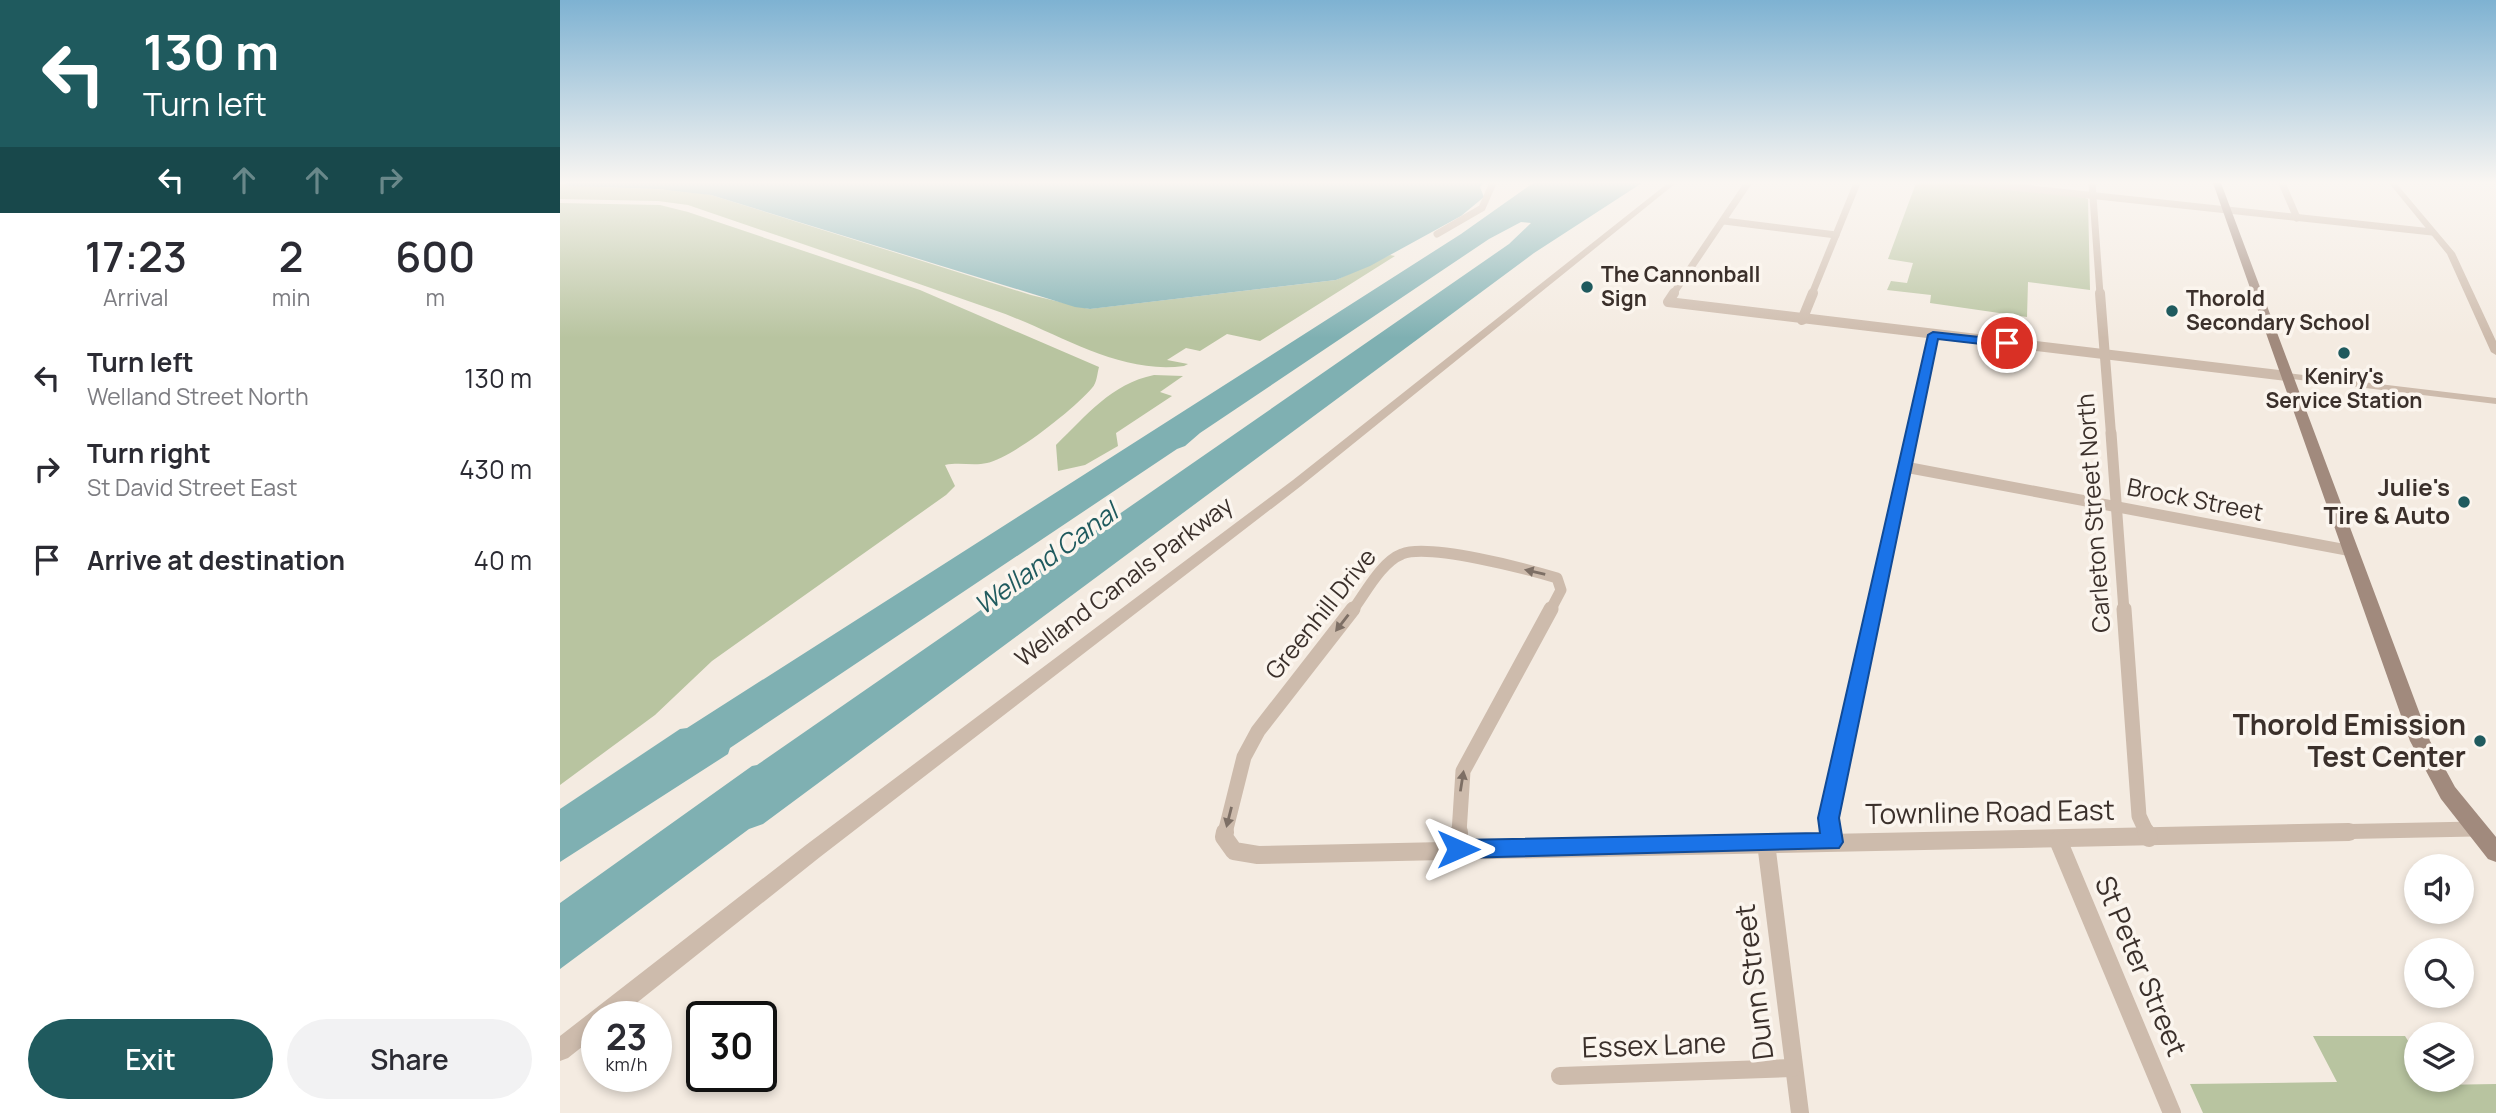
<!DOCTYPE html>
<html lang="en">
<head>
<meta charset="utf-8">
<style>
  :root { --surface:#fff; --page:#f2f2f3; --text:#2b2b33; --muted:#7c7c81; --accent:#1f5a5e }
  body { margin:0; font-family:Manrope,sans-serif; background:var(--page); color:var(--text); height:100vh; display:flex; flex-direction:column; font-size:26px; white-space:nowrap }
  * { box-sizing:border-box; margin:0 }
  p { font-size:23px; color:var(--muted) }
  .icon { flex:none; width:38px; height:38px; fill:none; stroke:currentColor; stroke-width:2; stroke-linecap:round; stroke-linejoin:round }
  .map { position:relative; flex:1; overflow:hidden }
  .sheet { display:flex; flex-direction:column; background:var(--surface); width:560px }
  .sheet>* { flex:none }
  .hud { background:#1f5a5e; color:#fff; overflow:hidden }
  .tools { position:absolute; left:1844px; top:854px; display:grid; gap:14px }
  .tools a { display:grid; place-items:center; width:70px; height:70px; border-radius:50%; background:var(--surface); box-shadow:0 4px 10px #0003; font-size:35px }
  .speed { position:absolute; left:21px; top:1001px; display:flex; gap:14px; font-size:35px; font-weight:700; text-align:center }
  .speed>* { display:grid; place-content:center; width:91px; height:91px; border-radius:50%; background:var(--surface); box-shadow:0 4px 10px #0003; line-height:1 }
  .speed small { font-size:18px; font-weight:400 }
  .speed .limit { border:4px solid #111; border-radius:10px; background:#fff; color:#111 }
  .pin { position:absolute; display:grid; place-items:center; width:60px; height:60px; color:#fff; margin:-30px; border:4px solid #fff; border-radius:50%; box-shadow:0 2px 7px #0007 }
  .me { position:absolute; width:77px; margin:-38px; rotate:90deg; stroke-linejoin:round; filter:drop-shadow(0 0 5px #0008) }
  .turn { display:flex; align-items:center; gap:24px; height:147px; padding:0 28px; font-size:32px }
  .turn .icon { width:91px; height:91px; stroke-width:2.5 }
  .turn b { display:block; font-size:49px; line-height:60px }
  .lanes { display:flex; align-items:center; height:66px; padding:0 28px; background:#0003; justify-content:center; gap:35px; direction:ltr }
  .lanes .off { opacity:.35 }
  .eta { display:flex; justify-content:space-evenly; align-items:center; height:119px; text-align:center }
  .eta b { font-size:42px; font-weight:600; line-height:49px }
  .button { display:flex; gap:14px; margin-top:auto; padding:14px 28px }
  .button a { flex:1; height:80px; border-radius:42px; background:var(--accent); color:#fff; font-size:28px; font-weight:600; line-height:80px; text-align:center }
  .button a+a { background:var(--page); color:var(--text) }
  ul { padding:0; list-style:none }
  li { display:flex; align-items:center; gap:21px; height:91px; padding:0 28px }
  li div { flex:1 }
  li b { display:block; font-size:26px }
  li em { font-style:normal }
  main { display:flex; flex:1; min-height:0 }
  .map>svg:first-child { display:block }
</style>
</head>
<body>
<main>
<section class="sheet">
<div class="hud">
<div class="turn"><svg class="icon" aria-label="left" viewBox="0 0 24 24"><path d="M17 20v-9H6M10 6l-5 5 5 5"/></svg><div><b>130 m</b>Turn left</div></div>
<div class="lanes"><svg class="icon" aria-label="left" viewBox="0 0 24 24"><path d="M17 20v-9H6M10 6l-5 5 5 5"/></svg><svg class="icon off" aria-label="ahead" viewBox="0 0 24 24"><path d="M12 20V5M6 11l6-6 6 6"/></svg><svg class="icon off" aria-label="ahead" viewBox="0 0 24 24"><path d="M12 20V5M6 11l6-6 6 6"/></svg><svg class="icon off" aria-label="right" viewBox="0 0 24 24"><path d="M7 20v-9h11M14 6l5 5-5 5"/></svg></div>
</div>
<div class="eta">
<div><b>17:23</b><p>Arrival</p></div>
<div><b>2</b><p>min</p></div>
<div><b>600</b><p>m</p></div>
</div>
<ul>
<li><svg class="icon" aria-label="left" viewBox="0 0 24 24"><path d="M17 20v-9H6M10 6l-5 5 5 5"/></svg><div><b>Turn left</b><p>Welland Street North</p></div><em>130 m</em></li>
<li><svg class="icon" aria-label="right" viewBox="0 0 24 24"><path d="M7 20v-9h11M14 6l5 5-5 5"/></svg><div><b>Turn right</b><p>St David Street East</p></div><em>430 m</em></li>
<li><svg class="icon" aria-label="arrive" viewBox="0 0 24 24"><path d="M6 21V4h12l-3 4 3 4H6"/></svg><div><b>Arrive at destination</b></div><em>40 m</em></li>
</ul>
<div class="button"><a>Exit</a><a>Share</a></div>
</section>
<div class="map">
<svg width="1936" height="1113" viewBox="0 0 1936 1113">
  <rect width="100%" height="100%" fill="#f4ebe1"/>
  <g fill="#b8c4a0">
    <path d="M0 183C45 191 102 185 151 195L471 295 529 309 776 280 830 255 835 256 700 341 667 334 640 351 626 348 607 360 628 364 624 366C557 375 496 331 434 310 332 274 230 240 128 205L98 201 0 199Z"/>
    <path d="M1356 183H1396L1517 195 1528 199 1530 290 1468 282 1467 317 1370 303 1371 295 1327 290 1331 281 1347 283 1353 263 1328 259Z"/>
    <path d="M0 203 100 205 128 212 360 290 539 367C537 374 537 383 532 388 514 409 454 457 427 463 414 466 399 462 385 465L395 486 386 495 152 661 95 715 0 785Z"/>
    <path d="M594 375 623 376 600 392 612 396 556 433 558 446 525 465 498 471 496 445C527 415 551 384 594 375Z"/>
    <path d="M1753 1036H1845L1857 1055V1080H1872L1876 1085 1936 1084V1113H1643L1630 1084 1777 1082Z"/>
  </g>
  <g fill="#7fb0b2">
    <path d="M5 183H924L920 187 924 197 901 216 810 266 776 280 530 309 515 307 151 195 98 189 8 186Z"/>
    <path d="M973 183H1082L974 253 203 824 189 829 0 969V903L192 766 197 765 949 244 971 223 961 222 929 239 640 433 625 446 617 449 170 748 168 754 0 862V809L120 729 127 728 901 234Z"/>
  </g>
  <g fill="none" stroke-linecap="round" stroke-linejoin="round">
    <g stroke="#cdbbac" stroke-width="7">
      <path d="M1417 183 1872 232"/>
      <path d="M1532 183 1540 294"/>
      <path d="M1722 183 1737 218"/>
      <path d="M1164 221 1276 235"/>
      <path d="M877 234 922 208 933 183"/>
      <path d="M1113 294 1188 183"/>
      <path d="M1252 294 1297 183"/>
    </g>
    <g stroke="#cdbbac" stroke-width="10">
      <path d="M1114 293 1108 302 1727 376"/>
      <path d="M1540 293 1551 434"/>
      <path d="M1242 320 1253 293"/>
      <path d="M1351 434 1373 335"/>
    </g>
    <g stroke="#cdbbac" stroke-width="11">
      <path d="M1551 433 1564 611"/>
      <path d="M1345 467 1792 551"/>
      <path d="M792 611C805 594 821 562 842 554 869 543 967 569 997 578L1001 590 990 611"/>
      <path d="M1313 611 1352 433"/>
    </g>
    <g stroke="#cdbbac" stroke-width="15">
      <path d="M1564 609 1579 816 1587 833"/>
      <path d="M665 833 684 757 698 731 793 609"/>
      <path d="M899 833 903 771 991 609"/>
      <path d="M1271 833 1268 818 1313 609"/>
      <path d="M1707 833 1915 829"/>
    </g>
    <g stroke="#cdbbac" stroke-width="18">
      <path d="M665 832 664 837 674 851 698 855 1789 832"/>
      <path d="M1270 832 1272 842"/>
      <path d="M1586 832 1589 838"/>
      <path d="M1498 840 1612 1113"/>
      <path d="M1206 843 1240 1113"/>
      <path d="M898 849 899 832"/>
      <path d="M1000 1076 1232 1068"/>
    </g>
    <g fill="#cdbbac" fill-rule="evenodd">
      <path d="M1108 183H1116L741 486 260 857 59 1017H37V1035L8 1058 0 1061V1036L246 845 733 480Z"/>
      <path d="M1829 183H1836L1895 253 1936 341V355L1931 352 1887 254Z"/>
      <path d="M1727 373 1936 398V404L1723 378V374Z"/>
    </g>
    <path fill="#a18a7d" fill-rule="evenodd" d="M1653 183H1661L1870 741 1895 787 1936 837V862L1928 859 1881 799 1850 741Z"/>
  </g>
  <defs><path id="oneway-solid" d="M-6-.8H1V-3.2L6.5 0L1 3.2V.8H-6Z" transform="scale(1.75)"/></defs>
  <g fill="#7d6f65">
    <use href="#oneway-solid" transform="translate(975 572) rotate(-167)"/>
    <use href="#oneway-solid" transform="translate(782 623) rotate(128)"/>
    <use href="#oneway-solid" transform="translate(902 781) rotate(-81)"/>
    <use href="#oneway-solid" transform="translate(669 817) rotate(104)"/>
  </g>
  <linearGradient id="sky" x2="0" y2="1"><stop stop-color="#7eb2d2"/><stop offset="0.54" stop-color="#faf6f2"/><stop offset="1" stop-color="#faf6f2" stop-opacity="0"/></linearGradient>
  <rect width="1936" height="338" fill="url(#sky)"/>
  <path fill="#1a73e8" stroke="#114b97" stroke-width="2" d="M1373 332 1447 340 1453 343 1447 347 1378 339 1279 818 1283 842 1279 848 898 858 890 855 887 849 890 843 898 840 1260 833 1258 818 1368 335Z"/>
  <g fill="#1f5a5e" stroke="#fbf5ee" stroke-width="2.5">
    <circle cx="1027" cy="287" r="7"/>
    <circle cx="1612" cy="311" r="7"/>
    <circle cx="1784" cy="353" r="7"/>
    <circle cx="1904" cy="502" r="7"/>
    <circle cx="1920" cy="741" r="7"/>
  </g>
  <g text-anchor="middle" stroke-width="7" stroke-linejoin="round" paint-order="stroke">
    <g font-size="21" font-weight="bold" fill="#3b302b" stroke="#fbf5ee" text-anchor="start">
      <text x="1041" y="282">The Cannonball<tspan x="1041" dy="24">Sign</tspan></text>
      <text x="1626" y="306">Thorold<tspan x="1626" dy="24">Secondary School</tspan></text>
      <text x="1784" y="384" text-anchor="middle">Keniry's<tspan x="1784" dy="24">Service Station</tspan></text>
    </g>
    <g font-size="24" font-weight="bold" fill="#3b302b" stroke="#fbf5ee" text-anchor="end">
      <text x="1890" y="496">Julie's<tspan x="1890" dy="28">Tire &amp; Auto</tspan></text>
    </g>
    <g font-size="24" fill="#3b302b" stroke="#fbf5ee">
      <text transform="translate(1635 500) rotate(11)" y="8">Brock Street</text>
      <text transform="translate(1534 513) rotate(-94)" y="8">Carleton Street North</text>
      <text transform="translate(564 582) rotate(-37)" y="8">Welland Canals Parkway</text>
      <text transform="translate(761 614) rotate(-51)" y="8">Greenhill Drive</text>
    </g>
    <g font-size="26" font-style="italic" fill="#1f5a5e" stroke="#fbf5ee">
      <text transform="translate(486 559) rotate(-36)" y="9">Welland Canal</text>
    </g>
    <g font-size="28" font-weight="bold" fill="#3b302b" stroke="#fbf5ee" text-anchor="end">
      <text x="1906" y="735">Thorold Emission<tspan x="1906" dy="32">Test Center</tspan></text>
    </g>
    <g font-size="28" fill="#3b302b" stroke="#fbf5ee">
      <text transform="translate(1430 812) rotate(-1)" y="10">Townline Road East</text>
      <text transform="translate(1581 966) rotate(67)" y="10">St Peter Street</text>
      <text transform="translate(1194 982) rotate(-97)" y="10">Dunn Street</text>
      <text transform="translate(1094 1045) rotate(-2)" y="10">Essex Lane</text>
    </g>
  </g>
</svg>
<div class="tools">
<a><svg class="icon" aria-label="sound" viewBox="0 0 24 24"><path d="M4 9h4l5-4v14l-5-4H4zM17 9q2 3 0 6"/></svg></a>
<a><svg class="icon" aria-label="search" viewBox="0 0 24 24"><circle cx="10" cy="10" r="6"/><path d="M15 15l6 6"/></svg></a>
<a><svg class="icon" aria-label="layers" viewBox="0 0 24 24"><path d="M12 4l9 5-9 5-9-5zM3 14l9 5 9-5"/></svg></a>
</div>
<div class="speed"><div>23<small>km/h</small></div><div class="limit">30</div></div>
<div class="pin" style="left:1447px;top:343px;background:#d93025"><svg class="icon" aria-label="arrive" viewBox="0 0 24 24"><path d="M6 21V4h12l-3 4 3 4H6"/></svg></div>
<svg class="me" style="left:898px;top:849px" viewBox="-20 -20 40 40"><path d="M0-17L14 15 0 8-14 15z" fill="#1a73e8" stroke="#fff" stroke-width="4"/></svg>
</div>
</main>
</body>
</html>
